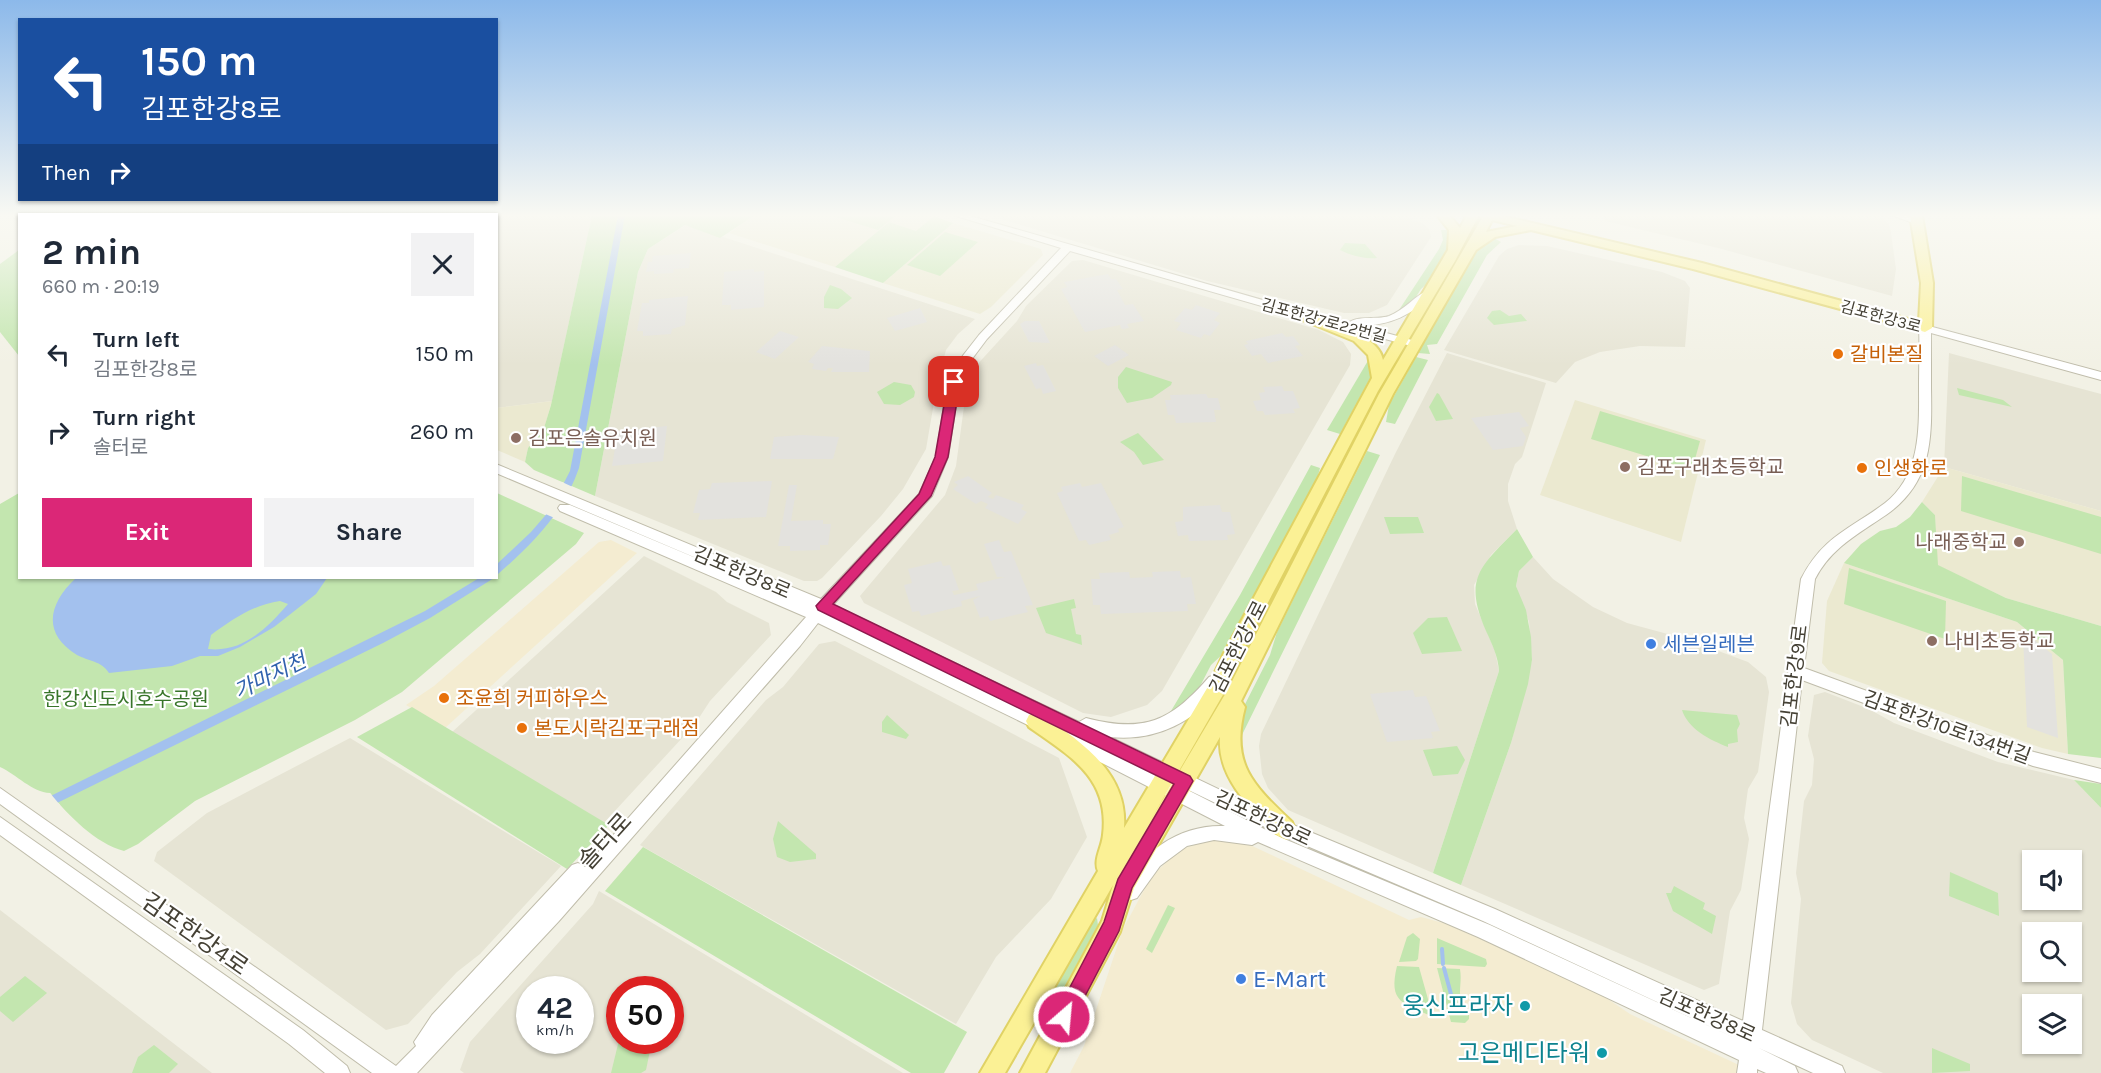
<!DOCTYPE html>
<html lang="en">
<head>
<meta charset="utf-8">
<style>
  :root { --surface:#fff; --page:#f2f2f3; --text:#1f2937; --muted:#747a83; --accent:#db2777 }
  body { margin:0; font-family:Karla,"Noto Sans KR",sans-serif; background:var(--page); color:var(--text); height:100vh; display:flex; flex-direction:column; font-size:22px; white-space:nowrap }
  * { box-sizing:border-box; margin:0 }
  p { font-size:20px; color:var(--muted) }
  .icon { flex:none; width:33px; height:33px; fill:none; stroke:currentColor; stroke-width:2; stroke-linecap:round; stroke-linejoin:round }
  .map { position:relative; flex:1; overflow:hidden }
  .side { position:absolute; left:18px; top:213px; width:480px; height:366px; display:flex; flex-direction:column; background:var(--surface); border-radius:0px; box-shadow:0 2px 4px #0004 }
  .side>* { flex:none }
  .banner { position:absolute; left:18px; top:18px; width:480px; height:183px; border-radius:0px; box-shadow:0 2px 4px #0004; background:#1a4fa0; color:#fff; overflow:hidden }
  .controls { position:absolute; left:2022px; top:850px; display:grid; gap:12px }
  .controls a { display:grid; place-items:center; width:60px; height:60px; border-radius:0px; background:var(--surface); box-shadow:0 2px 4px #0004; font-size:30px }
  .speed { position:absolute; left:516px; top:976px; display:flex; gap:12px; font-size:30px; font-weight:700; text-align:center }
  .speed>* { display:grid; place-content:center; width:78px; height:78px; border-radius:50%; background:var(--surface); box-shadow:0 2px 4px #0004; line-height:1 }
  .speed small { font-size:15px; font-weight:400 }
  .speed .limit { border:9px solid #d22; background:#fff; color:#111 }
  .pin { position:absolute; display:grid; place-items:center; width:51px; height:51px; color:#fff; margin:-26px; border-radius:12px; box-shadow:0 3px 9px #0006 }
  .me { position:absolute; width:66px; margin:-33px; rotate:27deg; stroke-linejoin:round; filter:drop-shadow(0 0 4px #0008) }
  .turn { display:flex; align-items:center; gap:21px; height:126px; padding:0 24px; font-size:27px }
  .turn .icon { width:78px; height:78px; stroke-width:2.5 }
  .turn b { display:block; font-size:42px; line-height:51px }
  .then { display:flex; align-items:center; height:57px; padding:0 24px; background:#0003; gap:12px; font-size:22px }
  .round { display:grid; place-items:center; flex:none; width:63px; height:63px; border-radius:0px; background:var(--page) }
  .headline { display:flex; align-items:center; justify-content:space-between; height:102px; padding:0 24px }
  h1 { font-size:36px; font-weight:700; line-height:45px }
  .cta { display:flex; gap:12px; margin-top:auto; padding:12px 24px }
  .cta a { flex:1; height:69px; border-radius:0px; background:var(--accent); color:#fff; font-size:24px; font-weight:700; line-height:69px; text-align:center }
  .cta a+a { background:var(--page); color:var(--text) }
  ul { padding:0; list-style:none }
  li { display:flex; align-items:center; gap:18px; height:78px; padding:0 24px }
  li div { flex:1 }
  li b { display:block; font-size:22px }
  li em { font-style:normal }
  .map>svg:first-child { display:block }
</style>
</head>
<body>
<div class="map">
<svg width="2101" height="1073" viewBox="0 0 2101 1073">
  <rect width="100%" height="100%" fill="#f2f1e5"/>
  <g fill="#e6e4d4" fill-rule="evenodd">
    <path d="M497 215H592L552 401 497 408Z"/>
    <path d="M988 215H1400L1422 223 1429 229 1431 237 1387 305 1369 313H1344L1207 281Z"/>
    <path d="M1602 215H1878L1889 224 1891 233 1896 269 1892 296 1718 248 1605 221Z"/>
    <path d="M686 225 975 319 958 334 946 350 938 379 926 449 903 489 881 516 822 578 817 581H804L595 496 638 272 648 249Z"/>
    <path d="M1519 245 1547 246 1662 272 1685 281 1690 288 1685 347 1640 346 1600 352 1575 362 1556 383 1444 350 1499 256 1507 249Z"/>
    <path d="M1083 260 1319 330 1343 342 1351 354 1350 365 1162 691 1147 705 1111 717 1083 713 864 603 860 596 945 495 956 466 967 384 974 368 1017 321 1026 306 1072 261Z"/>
    <path d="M1447 353 1546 383 1522 457 1515 464 1508 484V501L1517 529 1491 555 1474 585 1475 604 1495 651 1499 671 1433 873 1288 810 1268 788 1262 774 1259 746 1261 734 1395 454Z"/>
    <path d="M1949 353 2101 394V511L1944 467Z"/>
    <path d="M644 556 716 592 727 602 769 623 771 635 710 701 695 724 601 826 451 733Z"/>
    <path d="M1533 557 1553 579 1593 607 1627 623 1686 639 1748 662 1766 677 1769 692 1758 772 1748 789 1744 818 1749 839 1741 890 1730 911 1719 984 1704 990 1461 885 1511 743 1532 660 1529 622 1516 586 1519 571Z"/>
    <path d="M835 641 1059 758 1087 837 1051 899 996 957 956 1024 640 845 766 700 783 687 819 644Z"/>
    <path d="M1825 692 1869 709 1894 723 1998 762 2074 780 2101 808V1073H1883L1812 1040 1797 1024 1791 1003 1801 899 1796 873 1804 801 1812 785 1814 759 1808 736 1814 695ZM2032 861H2072V900H2032ZM2032 933H2072V972H2032ZM2032 1005H2072V1044H2032Z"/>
    <path d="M350 738 561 866 480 954 457 972 408 1024 386 1030 154 861 157 852 207 813Z"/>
    <path d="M599 891 903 1073H464L460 1070 470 1042 593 904ZM530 990H580V1041H530ZM620 990H670V1041H620Z"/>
    <path d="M0 910 212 1073H0Z"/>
  </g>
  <g fill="#f4ecd1">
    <path d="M611 540 637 553 445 728 406 705 434 686 599 542Z"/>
    <path d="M1209 840 1246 843 1409 920 1421 917 1447 924 1596 991 1630 1014 1756 1073H1070L1084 1046 1123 929 1151 877 1179 850Z"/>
  </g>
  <g fill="#ebe9d0">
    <path d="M755 215H928L934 216 916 231 889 222 835 267 729 233Z"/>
    <path d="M953 223 1041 249 1043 255 991 307 980 314 883 283Z"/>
    <path d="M1575 400 1706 440 1681 542 1540 495Z"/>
    <path d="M552 401 545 425 528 448 525 462 497 450V408Z"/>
    <path d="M1944 467 2101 511V626L2006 598 1937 565 1935 515 1922 502Z"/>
    <path d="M1844 563 2017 622 2063 660 2068 754 2042 748 1829 671 1822 663 1827 601Z"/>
  </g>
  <g fill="#c3e6af">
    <path d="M592 215H755L720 238 685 225 648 249 638 272 595 496 534 470 525 462 528 448 544 428 551 405Z"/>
    <path d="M829 215H897L878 230Z"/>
    <path d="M934 216 953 223 883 283 835 267 889 222 916 231Z"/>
    <path d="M1441 230H1450L1451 245 1430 281 1421 289 1410 306 1397 313 1439 249 1443 240Z"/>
    <path d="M945 232 978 242 940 276 907 265Z"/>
    <path d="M1492 237 1501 242 1487 255 1437 344 1427 345 1430 354 1418 353 1477 250Z"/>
    <path d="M1345 243 1365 244 1377 258C1364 259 1352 256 1340 250Z"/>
    <path d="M19 250V356L0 332V264Z"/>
    <path d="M830 285 841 289 852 298 838 309 824 308V297Z"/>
    <path d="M1500 310 1509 316 1521 314 1527 321 1494 325 1487 318 1492 311Z"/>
    <path d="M1416 357 1428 360 1395 424 1386 422 1389 405Z"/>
    <path d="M1369 359 1374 371 1340 434 1327 430Z"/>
    <path d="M1126 367 1172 382 1171 385 1152 398 1127 403 1118 388V377Z"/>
    <path d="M894 382 911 385 915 392 914 397 900 405 884 404 877 392Z"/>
    <path d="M1957 388 2003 400 2012 407 1959 395Z"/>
    <path d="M1437 393 1439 394 1453 419 1436 421 1429 407Z"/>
    <path d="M1600 411 1700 441 1692 470 1591 439Z"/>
    <path d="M1138 433 1164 460 1143 465 1134 452 1120 442Z"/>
    <path d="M1348 447 1352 448 1238 666 1236 663Z"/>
    <path d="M1367 451 1380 455 1237 745V720L1270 655 1277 632Z"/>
    <path d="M1311 465 1320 468 1316 483 1226 651 1211 665 1195 696 1168 716 1240 595Z"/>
    <path d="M1962 476 2101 517V554L1961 511Z"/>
    <path d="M19 493 20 578H496L497 493 584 533 576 544 402 692 355 720 195 801 138 844 124 851C95 843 69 816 50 793 32 792 17 775 0 767V504Z"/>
    <path d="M1922 502 1935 515 1938 565 2006 598 2101 626V758L2068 754 2063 660 2017 622 1844 563 1861 544 1880 531 1896 527 1910 517Z"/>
    <path d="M1384 517H1418L1424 533 1390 534Z"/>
    <path d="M1517 529 1533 557 1519 571 1516 586 1526 610 1531 637 1532 660 1528 684 1511 743 1461 885 1433 873 1499 671C1498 656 1492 644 1486 631 1463 578 1480 567 1517 529Z"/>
    <path d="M1849 568 1946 601 1945 639 1844 604Z"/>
    <path d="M1074 599 1076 608 1071 609 1076 634 1081 635 1082 645 1046 633 1036 608Z"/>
    <path d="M1447 617 1462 651 1422 654 1413 633 1428 618Z"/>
    <path d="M412 707 609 825 567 869 357 737Z"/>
    <path d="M1682 710 1737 715 1740 724 1737 730 1738 742 1728 744V747C1710 740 1688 729 1682 710Z"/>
    <path d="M887 715 909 735 906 739 882 732V722Z"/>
    <path d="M1457 746 1465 760 1458 774 1433 776 1423 750Z"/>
    <path d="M2074 780 2101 784V808Z"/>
    <path d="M778 821 816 854V859L790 862 777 857 773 839Z"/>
    <path d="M643 847 967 1032 944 1073H911L605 891Z"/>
    <path d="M1950 872 1998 893 1999 916 1949 896Z"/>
    <path d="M1674 886 1705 903 1703 909 1716 916 1712 934 1673 911 1666 893H1671Z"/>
    <path d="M1168 905 1175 908 1152 953 1146 949Z"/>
    <path d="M1097 918 1098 925 1056 1003 1048 999 1091 922Z"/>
    <path d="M1413 933 1420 939 1418 959 1416 961 1399 962 1407 937Z"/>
    <path d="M1437 938 1486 959 1487 964 1485 967 1437 964Z"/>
    <path d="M1397 966 1419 967 1433 1017C1403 1003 1388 1003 1397 966Z"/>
    <path d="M1437 968 1460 969C1463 986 1454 999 1469 1013V1019L1465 1023 1451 1022Z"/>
    <path d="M25 976 47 993 13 1022 0 1011V997Z"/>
    <path d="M619 1040 652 1041 646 1070 641 1073H611Z"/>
    <path d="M154 1045 178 1064 169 1073H132L138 1057Z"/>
    <path d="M1932 1048 1970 1064V1071L1932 1073Z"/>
  </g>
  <g fill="#e3e2de">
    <path d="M691 253 689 268 674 269 673 273 654 274V271L646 272 648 262H652L653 256Z"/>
    <path d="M754 269V272L764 271V307L731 310V305H722L724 272Z"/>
    <path d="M1108 274 1111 279H1116L1123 289 1117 290 1125 305 1133 304 1144 321 1127 324 1129 328 1122 329 1120 325 1085 332 1061 289 1067 287 1064 282Z"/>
    <path d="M688 296 685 325 672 329 671 334 643 336V331H637L642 303H649V300Z"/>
    <path d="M1196 305 1220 313 1214 320 1220 323 1210 336 1204 334 1201 338 1176 330 1181 323 1174 321 1185 308 1192 310Z"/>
    <path d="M920 308 927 322 895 331 887 318Z"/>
    <path d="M1025 321H1039L1050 343 1029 342 1020 324Z"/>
    <path d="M780 331 799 337 775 359 756 352Z"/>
    <path d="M1282 333 1286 337 1293 336 1300 345 1295 346 1303 356 1268 363 1261 354 1252 356 1244 345 1248 344 1246 341Z"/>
    <path d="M1115 345 1129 355 1108 366 1094 356Z"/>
    <path d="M822 346 870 351 869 372H831L833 368H828L826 371 812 369 814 364 808 362Z"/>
    <path d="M1036 363 1037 366 1043 365 1056 391 1043 394 1041 388 1036 389 1024 366Z"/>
    <path d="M1282 386 1284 391H1293L1300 408 1293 409 1295 413 1265 415 1263 411H1257L1253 401 1261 400 1259 393 1265 392 1263 387Z"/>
    <path d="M1206 394 1208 398H1218L1221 410H1214L1216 422 1176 423 1174 415H1168L1165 400H1171L1170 395Z"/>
    <path d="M1519 412 1529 426 1520 428 1526 437 1523 446 1493 450 1471 418Z"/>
    <path d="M667 426 663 461 612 466 618 431Z"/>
    <path d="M802 435 839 437 833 459H770L774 437Z"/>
    <path d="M968 476 992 493 988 497 993 499 996 495 1024 505 1021 509 1027 512 1018 524 985 508 988 504 981 501 976 504 953 489 958 485 954 482Z"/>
    <path d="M772 481 766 517 698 520 700 513H693L699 490 710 489 712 483Z"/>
    <path d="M1080 483 1082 487 1101 483 1124 527 1118 529 1119 532 1109 535 1111 540 1089 545 1086 540 1079 541 1057 493 1063 491 1061 487Z"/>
    <path d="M789 485H797L791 521 823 520V524H831L828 545H820V550L790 551V546H778Z"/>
    <path d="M1220 505 1222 512H1230L1235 534 1227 535 1228 540 1189 541 1188 535 1178 536 1175 522 1183 521V507Z"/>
    <path d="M999 540 1004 552 1011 551 1033 605 1025 606 1028 612 990 621 988 616 980 618 973 600 980 596 961 601 962 606 921 616 919 611 912 612 904 585 912 583 908 569 941 561 943 566 950 565 959 590 952 591 954 595 978 590 976 584 1005 577H997L984 544Z"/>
    <path d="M1180 571 1181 578 1191 577 1196 604H1187L1188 611 1101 614 1100 605H1093L1091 579H1100L1099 573 1129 572 1130 578 1153 577 1152 572Z"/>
    <path d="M2023 636 2033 639 2052 654 2058 738 2027 727Z"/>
    <path d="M1413 690 1415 697 1426 696 1440 731 1431 732 1433 738 1387 742 1370 694Z"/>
  </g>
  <g fill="#a3c1ee" fill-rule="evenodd">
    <path d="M618 215H625L579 468C563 514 532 544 497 575V564L531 532 550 510 570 471Z"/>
    <path d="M76 578H327L316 594 274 627 240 647 218 656H200L172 666 109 673C102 661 88 661 77 655 41 633 49 603 76 578ZM280 601 288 604C267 628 243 653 208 649L211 635C233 619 253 605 280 601Z"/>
    <path d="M479 578H494L430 618 383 643 0 831V821L425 611Z"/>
  </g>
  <g fill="#f2f1e5">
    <path d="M562 482 575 488 557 519 543 513Z"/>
    <path d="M50 793 60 805 0 834V818Z"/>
  </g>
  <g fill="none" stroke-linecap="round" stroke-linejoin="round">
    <g stroke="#a3c1ee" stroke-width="4">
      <path d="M1442 949 1443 964"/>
      <path d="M1444 968 1456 1013"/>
    </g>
    <defs>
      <g id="minor">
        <path d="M953 215H967L1301 311 1302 313 1297 316 1293 315 1070 251 987 339 966 367 958 392 948 457 932 496 833 605 1079 722 1086 718C1144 733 1170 722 1209 677L1214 675 1219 677 1222 681C1200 722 1154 742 1110 737L1291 824 1495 909 1743 1021 1768 821 1801 579C1823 536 1849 530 1885 503 1922 474 1919 426 1919 383 1919 365 1920 347 1919 328L1925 325 2101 372V380L1931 333C1931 351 1931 370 1931 388 1932 440 1932 483 1886 515 1858 534 1831 548 1815 579L1804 668 2034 752 2101 769V783L2033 766 1802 680 1762 1030 1842 1066 1845 1073H1813L1759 1048 1795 1066 1798 1073H1766L1757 1069V1073H1737L1739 1060 1478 937 1258 842 1252 845 1214 840 1187 846 1160 866 1137 898 1131 900 1125 898 1122 892C1140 851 1181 824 1225 826L1059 741 1057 736 1059 731 1064 730 1049 722 1048 729 1042 731 1036 729 818 623 800 646 559 921 417 1073H372L0 804V788L396 1066 416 1046 414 1042 432 1015 572 865 578 863 585 867 806 617 560 511 558 508 560 505H570L781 594 496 473V464L821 599 919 494 936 457 946 392 954 367 979 335 1061 248ZM1168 780 1279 834 1483 921 1741 1041 1490 925 1282 838Z"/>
        <path d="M1891 215H1905L1921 221 1916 224Z"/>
        <path d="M1429 290 1433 291V295C1411 315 1391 325 1361 326L1419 342 1421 344 1415 347 1314 320 1312 318 1318 315 1348 323C1358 315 1377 320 1389 316 1405 310 1415 295 1429 290Z"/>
        <path d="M0 817 303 1030 347 1066 350 1073H325L289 1044 0 835Z"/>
      </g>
      <path id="major" d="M1437 215H1449L1460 228 1467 215H1498L1702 263 1919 322 1921 283 1910 215H1922L1933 283 1932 328 1925 332 1693 269 1531 230 1495 237 1476 250 1393 394 1241 701 1245 707C1230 764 1253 785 1292 822L1295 829 1292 836 1285 838 1278 836C1251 809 1217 778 1220 737L1134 888 1120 932 1045 1073H1020L1102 921 1113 885 1005 1073H980L1098 871C1093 860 1102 847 1103 835 1110 778 1070 756 1029 727L1026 721 1029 715 1036 713 1043 715C1083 744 1128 773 1124 828L1209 685 1223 655 1372 378 1368 355 1354 341 1278 310 1285 306 1290 307C1313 316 1379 332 1383 360L1448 250 1449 230ZM1479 215 1482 218 1379 394 1227 691 1150 821 1224 693 1238 660 1378 391 1455 261ZM1492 220 1517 226 1486 232Z"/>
    </defs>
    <use href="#minor" stroke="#c0bdab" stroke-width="2"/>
    <use href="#major" stroke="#e0d265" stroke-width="4"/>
    <use href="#minor" fill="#fff" fill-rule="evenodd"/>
    <use href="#major" fill="#fbf195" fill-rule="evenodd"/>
  </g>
  <linearGradient id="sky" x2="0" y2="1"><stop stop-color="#8cb9ea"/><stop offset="0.59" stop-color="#f9f9f3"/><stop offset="1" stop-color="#f9f9f3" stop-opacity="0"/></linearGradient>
  <rect width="2101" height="365" fill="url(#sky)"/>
  <path fill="#db2777" stroke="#8e194d" stroke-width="1.5" d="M954 378 960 382 948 457 931 496 833 604 1190 776 1193 781 1132 888 1119 931 1071 1023 1064 1026 1058 1023 1055 1017 1058 1010 1104 922 1118 879 1174 784 818 610 816 606 919 494 935 457 948 382Z"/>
  <g fill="#e8710a" stroke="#fff" stroke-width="2">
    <circle cx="1838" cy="354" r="6"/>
    <circle cx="1862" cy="468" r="6"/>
    <circle cx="444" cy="698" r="6"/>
    <circle cx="522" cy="728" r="6"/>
  </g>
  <g fill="#8d6e63" stroke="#fff" stroke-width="2">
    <circle cx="516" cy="438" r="6"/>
    <circle cx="1625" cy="467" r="6"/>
    <circle cx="2019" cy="542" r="6"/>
    <circle cx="1932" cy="641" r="6"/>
  </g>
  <g fill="#3f7fe0" stroke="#fff" stroke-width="2">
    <circle cx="1651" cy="644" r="6"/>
    <circle cx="1241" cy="979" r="6"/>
  </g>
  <g fill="#0f9aa8" stroke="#fff" stroke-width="2">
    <circle cx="1525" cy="1006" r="6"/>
    <circle cx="1602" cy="1053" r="6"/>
  </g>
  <g text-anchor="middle" stroke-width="4.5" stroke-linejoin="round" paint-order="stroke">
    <g font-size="16" fill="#454135" stroke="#fff">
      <text transform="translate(1881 316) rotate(15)" y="6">김포한강3로</text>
      <text transform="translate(1324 320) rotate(15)" y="6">김포한강7로22번길</text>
    </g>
    <g font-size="20" fill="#c56008" stroke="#fff" text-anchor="start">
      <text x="1850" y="361">갈비본질</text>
      <text x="1874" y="475">인생화로</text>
      <text x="456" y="705">조윤희 커피하우스</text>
      <text x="534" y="735">본도시락김포구래점</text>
    </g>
    <g font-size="20" fill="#785e54" stroke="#fff" text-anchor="start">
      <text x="528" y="445">김포은솔유치원</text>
      <text x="1637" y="474">김포구래초등학교</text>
      <text x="2007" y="549" text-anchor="end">나래중학교</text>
      <text x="1944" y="648">나비초등학교</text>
    </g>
    <g font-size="20" fill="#454135" stroke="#fff">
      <text transform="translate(742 572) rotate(23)" y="7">김포한강8로</text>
      <text transform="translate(1238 647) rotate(-63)" y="7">김포한강7로</text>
      <text transform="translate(1794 676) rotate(-83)" y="7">김포한강9로</text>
      <text transform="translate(1947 727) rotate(20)" y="7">김포한강10로134번길</text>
      <text transform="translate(1263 818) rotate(25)" y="7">김포한강8로</text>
      <text transform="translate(1707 1015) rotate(24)" y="7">김포한강8로</text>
    </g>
    <g font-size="20" fill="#366cbe" stroke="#fff" text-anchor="start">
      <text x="1663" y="651">세븐일레븐</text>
    </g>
    <g font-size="20" fill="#38752a" stroke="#fff">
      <text x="126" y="706">한강신도시호수공원</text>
    </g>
    <g font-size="21" font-style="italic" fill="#3162ae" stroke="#fff">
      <text transform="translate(270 676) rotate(-26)" y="7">가마지천</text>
    </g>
    <g font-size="24" fill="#454135" stroke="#fff">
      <text transform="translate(605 841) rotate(-48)" y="8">솔터로</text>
      <text transform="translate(195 934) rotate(35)" y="8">김포한강4로</text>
    </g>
    <g font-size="24" fill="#366cbe" stroke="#fff" text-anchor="start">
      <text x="1253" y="987">E-Mart</text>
    </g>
    <g font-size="24" fill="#0d838f" stroke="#fff" text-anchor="end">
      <text x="1513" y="1014">웅신프라자</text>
      <text x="1590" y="1061">고은메디타워</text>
    </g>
  </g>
</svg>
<div class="controls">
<a><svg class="icon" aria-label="sound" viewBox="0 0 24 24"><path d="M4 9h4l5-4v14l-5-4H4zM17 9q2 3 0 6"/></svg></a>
<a><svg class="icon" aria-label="search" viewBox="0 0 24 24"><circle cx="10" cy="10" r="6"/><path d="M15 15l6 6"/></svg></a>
<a><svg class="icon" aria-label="layers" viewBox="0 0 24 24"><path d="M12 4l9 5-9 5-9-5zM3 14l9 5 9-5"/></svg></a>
</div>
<div class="speed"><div>42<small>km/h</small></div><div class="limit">50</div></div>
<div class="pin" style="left:954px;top:382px;background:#d93025"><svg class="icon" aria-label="arrive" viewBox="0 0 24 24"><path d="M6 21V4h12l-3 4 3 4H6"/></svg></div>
<svg class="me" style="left:1064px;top:1017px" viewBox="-20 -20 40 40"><circle r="17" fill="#db2777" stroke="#fff" stroke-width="3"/><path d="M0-11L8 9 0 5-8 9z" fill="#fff"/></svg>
<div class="banner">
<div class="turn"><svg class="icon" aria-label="left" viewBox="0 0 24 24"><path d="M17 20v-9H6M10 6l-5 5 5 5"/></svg><div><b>150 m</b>김포한강8로</div></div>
<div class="then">Then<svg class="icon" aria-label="right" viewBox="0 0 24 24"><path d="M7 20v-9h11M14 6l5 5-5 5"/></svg></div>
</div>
<section class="side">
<div class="headline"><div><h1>2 min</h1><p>660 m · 20:19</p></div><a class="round"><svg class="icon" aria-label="close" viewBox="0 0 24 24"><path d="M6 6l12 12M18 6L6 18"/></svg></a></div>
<ul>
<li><svg class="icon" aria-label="left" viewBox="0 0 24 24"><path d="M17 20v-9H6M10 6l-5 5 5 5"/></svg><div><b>Turn left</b><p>김포한강8로</p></div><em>150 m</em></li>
<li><svg class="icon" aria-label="right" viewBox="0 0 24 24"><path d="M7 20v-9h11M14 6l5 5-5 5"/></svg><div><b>Turn right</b><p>솔터로</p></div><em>260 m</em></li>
</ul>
<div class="cta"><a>Exit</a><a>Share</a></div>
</section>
</div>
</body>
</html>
